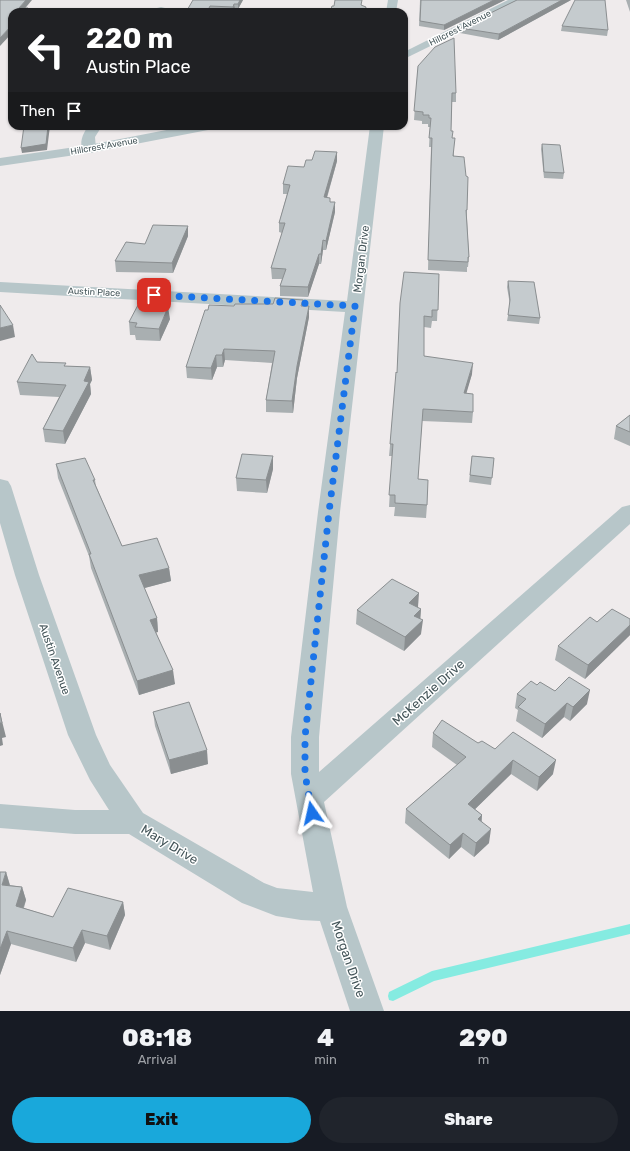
<!DOCTYPE html>
<html lang="en">
<head>
<meta charset="utf-8">
<style>
  :root { --surface:#171b24; --page:#20242c; --text:#f1f3f6; --muted:#9ea1a6; --accent:#19a8db }
  body { margin:0; font-family:Rubik,sans-serif; background:var(--page); color:var(--text); height:100vh; display:flex; flex-direction:column; font-size:15px; white-space:nowrap }
  * { box-sizing:border-box; margin:0 }
  p { font-size:13px; color:var(--muted) }
  .icon { flex:none; width:22px; height:22px; fill:none; stroke:currentColor; stroke-width:2; stroke-linecap:round; stroke-linejoin:round }
  .map { position:relative; height:1011px; overflow:hidden }
  .panel { display:flex; flex-direction:column; background:var(--surface); flex:1 }
  .panel>* { flex:none }
  .hud { position:absolute; left:8px; top:8px; width:400px; height:122px; border-radius:12px; box-shadow:0 1px 3px #0004; background:#202124; color:#fff; overflow:hidden }
  .pin { position:absolute; display:grid; place-items:center; width:34px; height:34px; color:#fff; margin:-17px; border-radius:8px; box-shadow:0 2px 6px #0006 }
  .me { position:absolute; width:44px; margin:-22px; rotate:349deg; stroke-linejoin:round; filter:drop-shadow(0 0 3px #0008) }
  .turn { display:flex; align-items:center; gap:14px; height:84px; padding:0 12px; font-size:18px }
  .turn .icon { width:52px; height:52px; stroke-width:2.5 }
  .turn b { display:block; font-size:28px; line-height:34px }
  .then { display:flex; align-items:center; height:38px; padding:0 12px; background:#0003; gap:8px; font-size:15px }
  .eta { display:flex; justify-content:space-evenly; align-items:center; height:68px; text-align:center }
  .eta b { font-size:24px; font-weight:800; line-height:28px }
  .primary-button { display:flex; gap:8px; margin-top:auto; padding:8px 12px }
  .primary-button a { flex:1; height:46px; border-radius:24px; background:var(--accent); color:#111; font-size:16px; font-weight:800; line-height:46px; text-align:center }
  .primary-button a+a { background:var(--page); color:var(--text) }
  .map>svg:first-child { display:block }
</style>
</head>
<body>
<div class="map">
<svg width="630" height="1011" viewBox="0 0 630 1011">
  <rect width="100%" height="100%" fill="#efebec"/>
  <g fill="none" stroke-linecap="round" stroke-linejoin="round">
    <path fill="#85ebe1" fill-rule="evenodd" d="M630 924V934L434 981 393 1001 389 1000 388 996 389 992 432 971Z"/>
    <g fill="#b7c6c9" fill-rule="evenodd">
      <path d="M388 0H398L396 12H386Z"/>
      <path d="M161 7 165 8 166 10 165 12H155L157 8Z"/>
      <path d="M88 126H102L95 137 96 149 94 152 89 153 84 152C78 143 83 134 88 126Z"/>
      <path d="M370 126H384L340 512 319 737V772L622 507 630 505V524L324 802 347 907 384 1011H350L320 921 301 920 276 916 242 903 129 834H75L0 828V804L75 810H109L90 780 68 735 15 575 0 523V479L8 481 11 486 39 575 96 735 110 765 143 813 264 883 277 888 313 892 291 774V737L318 512 345 312 0 292V282L347 301Z"/>
    </g>
    <g fill="#b7c6c9" fill-rule="evenodd">
      <path d="M508 0H521L520 2 404 59V52Z"/>
      <path d="M187 126H215L213 129 208 130 89 153 0 166V158L89 145Z"/>
    </g>
  </g>
  <g fill="#a9afb1">
    <path d="M193 0H243L238 9H235L233 11H210Z"/>
    <path d="M420 0H505L444 30 419 26Z"/>
    <path d="M517 0H571L498 40 460 33V28Z"/>
    <path d="M626 0H630V12Z"/>
    <path d="M562 26 608 30 607 36 561 31Z"/>
    <path d="M418 66 456 93V102H452L451 131 452 138 454 156 467 210V219L469 257 468 267H467V272L428 270 431 147H429L430 127H428V124H422V121L414 120Z"/>
    <path d="M542 144 564 173 563 179 544 178 541 149Z"/>
    <path d="M337 152V161L327 198H330V202L335 212 326 250H323L321 264H319L308 297 280 296V286L282 279H272L271 268 282 233 279 232V223L287 194H283V184L312 160Z"/>
    <path d="M188 226V236L173 273 116 272 115 261 145 244Z"/>
    <path d="M439 274 437 321H432L431 328 424 327V356L472 374 466 393 473 412 472 423 422 421 418 479 427 505 426 518 394 516 395 507H389L392 456H389L397 373Z"/>
    <path d="M508 281 540 318 539 324 507 321 510 305 507 287Z"/>
    <path d="M234 306H303L309 317 297 378 293 413 266 412V400L272 363 225 360 223 367H217L212 380 187 378 186 367 208 310Z"/>
    <path d="M170 319 160 341 136 340 135 335H130L129 322Z"/>
    <path d="M37 362 66 366 90 367 92 380 90 384 91 394 65 444 45 442 43 429 59 397 20 395 17 382Z"/>
    <path d="M630 415V446L614 439 616 426Z"/>
    <path d="M273 456V469L267 493 237 491 236 478Z"/>
    <path d="M472 456 494 458 491 485 469 482Z"/>
    <path d="M56 464 95 480 96 486 122 546 169 568 171 581 144 588 157 618 158 632H156L175 684 139 695 91 568 89 556 58 478Z"/>
    <path d="M418 607V608L421 609 420 619 421 634 404 651 356 624 357 610Z"/>
    <path d="M630 619V635L585 679 555 660 558 646 597 622Z"/>
    <path d="M537 685 555 691 587 704 570 721 564 717 542 738 516 721 518 710 515 708 517 694Z"/>
    <path d="M153 712 208 764 171 774 155 726Z"/>
    <path d="M433 733 478 743 495 749 553 774 537 791 511 774 475 809 482 815V821L489 843 474 857 461 847 449 859 405 823 406 809 457 765 432 747Z"/>
    <path d="M6 872 10 885 22 887 26 900 24 908 53 917 123 902 125 915 110 950 85 943 76 962 11 944 0 975Z"/>
  </g>
  <g fill="#8a8e90">
    <path d="M26 0H32L22 12 19 8Z"/>
    <path d="M240 0H243L238 9V4Z"/>
    <path d="M494 0H505L444 30V25Z"/>
    <path d="M562 0H571L498 40 499 34Z"/>
    <path d="M234 4 235 9 233 11V7Z"/>
    <path d="M210 6V12H207Z"/>
    <path d="M28 8V12H24Z"/>
    <path d="M12 25V33L0 46V38Z"/>
    <path d="M48 126H50L47 150 22 153 21 148Z"/>
    <path d="M337 152V161L324 207V197Z"/>
    <path d="M335 202V212L326 250V241Z"/>
    <path d="M188 226V236L173 273 172 263Z"/>
    <path d="M323 240V250L321 264V254Z"/>
    <path d="M319 254V264L308 297V287Z"/>
    <path d="M309 306V317L297 378 293 413 292 401 297 366Z"/>
    <path d="M168 307 170 319 160 341 159 329Z"/>
    <path d="M13 325 15 337 0 341V328Z"/>
    <path d="M224 349 225 360 223 367 222 355Z"/>
    <path d="M216 355 217 367 212 380 211 368Z"/>
    <path d="M473 363 472 374 463 405 464 393Z"/>
    <path d="M90 367 92 380 90 384 91 394 65 444 63 431Z"/>
    <path d="M273 456V469L267 493 266 480Z"/>
    <path d="M169 568 171 581 141 589 139 575Z"/>
    <path d="M419 593 418 607 408 617 409 603Z"/>
    <path d="M421 609 420 623 423 620 421 634 404 651 405 637 414 616Z"/>
    <path d="M157 618 158 632 151 634 150 620Z"/>
    <path d="M630 625V635L585 679 588 665Z"/>
    <path d="M173 670 175 684 139 695 137 681Z"/>
    <path d="M590 690 587 704 570 721 573 707Z"/>
    <path d="M567 703 564 717 542 738 545 724Z"/>
    <path d="M0 713 6 737 2 738 3 745 0 746Z"/>
    <path d="M207 750 208 764 171 774 169 760Z"/>
    <path d="M513 760 511 774 466 818 468 804Z"/>
    <path d="M556 760 553 774 537 791 539 777Z"/>
    <path d="M482 815 480 829 478 819Z"/>
    <path d="M491 829 489 843 474 857 476 843Z"/>
    <path d="M463 833 461 847 449 859 450 845Z"/>
    <path d="M6 872 10 886 2 885Z"/>
    <path d="M22 887 26 900 19 920 16 906Z"/>
    <path d="M123 902 125 915 110 950 107 936Z"/>
    <path d="M82 930 85 943 76 962 73 948Z"/>
    <path d="M7 931 11 944 0 975V949Z"/>
  </g>
  <g fill="#c5cbce" stroke="#8a8e90">
    <path d="M0 0H26L19 8H28L24 12H12V25L0 38Z"/>
    <path d="M193 0H240L238 4H234L233 7 210 6 207 12H186Z"/>
    <path d="M335 0H362L361 5 366 7 365 12H330L332 6H334Z"/>
    <path d="M421 0H494L444 25 420 21Z"/>
    <path d="M517 0H562L499 34 460 28Z"/>
    <path d="M575 0H605L608 30 562 26Z"/>
    <path d="M454 38 456 93H452L451 131H453L452 138H455L453 156 464 157 466 176 468 177 467 210H466L469 257H468V262L428 260 432 138H429L431 118H429V115H423V112L414 111 418 66 435 47Z"/>
    <path d="M24 126H48L46 144 21 148Z"/>
    <path d="M542 144 560 145 564 173 544 172Z"/>
    <path d="M315 151 337 152 324 197 330 198V202H335L326 241 323 240 321 254H319L308 287 280 286 286 269 271 268 285 223H279L290 185 283 184 288 166 304 167 306 160H312Z"/>
    <path d="M153 225 188 226 172 263 115 261 126 242 145 244Z"/>
    <path d="M404 272 439 274 438 310H432V317L424 316V356L473 363 464 393 473 394V412L423 409 418 479 428 480 427 505 395 503V495H389L393 444H390L396 372 397 373 400 303Z"/>
    <path d="M508 281 534 282 540 318 508 315 510 300Z"/>
    <path d="M275 298 303 300 301 306H309L297 366 292 401 266 400 275 351 224 349 222 355H216L211 368 186 367 205 310H208L209 305 234 306 235 304H273Z"/>
    <path d="M0 305 13 325 0 328Z"/>
    <path d="M138 305 168 307 159 329 135 327 137 323 129 322Z"/>
    <path d="M32 354 37 362 66 363 64 366 90 367 84 381 89 382 63 431 43 429 66 385 17 382Z"/>
    <path d="M630 415V432L616 426Z"/>
    <path d="M242 454 273 456 266 480 236 478Z"/>
    <path d="M472 456 494 458 492 478 470 475Z"/>
    <path d="M85 458 95 480H93L122 546 157 538 169 568 139 575 157 618 150 620 173 670 137 681 89 554H91L56 464Z"/>
    <path d="M392 579 419 593 409 603 421 609 414 616 423 620 405 637 357 610Z"/>
    <path d="M612 609 630 619V625L588 665 558 646 590 617 597 622Z"/>
    <path d="M569 677 590 690 573 707 567 703 545 724 518 707 526 699 517 694 531 681 537 685 540 682 555 691Z"/>
    <path d="M189 702 207 750 169 760 153 712Z"/>
    <path d="M0 713 2 723H0Z"/>
    <path d="M442 720 478 743 482 741 495 749 513 732 556 760 539 777 513 760 468 804 482 815 478 819 491 829 476 843 463 833 450 845 406 809 466 757 433 733Z"/>
    <path d="M0 872H6L2 885 22 887 16 906 53 917 68 888 123 902 107 936 82 930 73 948 7 931 0 949Z"/>
  </g>
  <g fill="none" stroke-linecap="round" stroke-linejoin="round">
    <path stroke="#1a73e8" stroke-width="7" stroke-dasharray="0 12.6" d="M154 295 355 306 329 512 305 737V774L312 813"/>
  </g>
  <g text-anchor="middle" stroke-width="3" stroke-linejoin="round" paint-order="stroke">
    <g font-size="9" fill="#445559" stroke="#fff">
      <text transform="translate(460 28) rotate(-27)" y="3">Hillcrest Avenue</text>
      <text transform="translate(104 146) rotate(-10)" y="3">Hillcrest Avenue</text>
      <text transform="translate(94 292) rotate(3)" y="3">Austin Place</text>
    </g>
    <g font-size="11" fill="#445559" stroke="#fff">
      <text transform="translate(361 259) rotate(-83)" y="4">Morgan Drive</text>
      <text transform="translate(55 659) rotate(71)" y="4">Austin Avenue</text>
    </g>
    <g font-size="13" fill="#445559" stroke="#fff">
      <text transform="translate(428 692) rotate(-42)" y="5">McKenzie Drive</text>
      <text transform="translate(170 844) rotate(31)" y="5">Mary Drive</text>
      <text transform="translate(349 959) rotate(71)" y="5">Morgan Drive</text>
    </g>
  </g>
</svg>
<div class="pin" style="left:154px;top:295px;background:#d93025"><svg class="icon" aria-label="arrive" viewBox="0 0 24 24"><path d="M6 21V4h12l-3 4 3 4H6"/></svg></div>
<svg class="me" style="left:312px;top:813px" viewBox="-20 -20 40 40"><path d="M0-17L14 15 0 8-14 15z" fill="#1a73e8" stroke="#fff" stroke-width="4"/></svg>
<div class="hud">
<div class="turn"><svg class="icon" aria-label="left" viewBox="0 0 24 24"><path d="M17 20v-9H6M10 6l-5 5 5 5"/></svg><div><b>220 m</b>Austin Place</div></div>
<div class="then">Then<svg class="icon" aria-label="arrive" viewBox="0 0 24 24"><path d="M6 21V4h12l-3 4 3 4H6"/></svg></div>
</div>
</div>
<section class="panel">
<div class="eta">
<div><b>08:18</b><p>Arrival</p></div>
<div><b>4</b><p>min</p></div>
<div><b>290</b><p>m</p></div>
</div>
<div class="primary-button"><a>Exit</a><a>Share</a></div>
</section>
</body>
</html>
